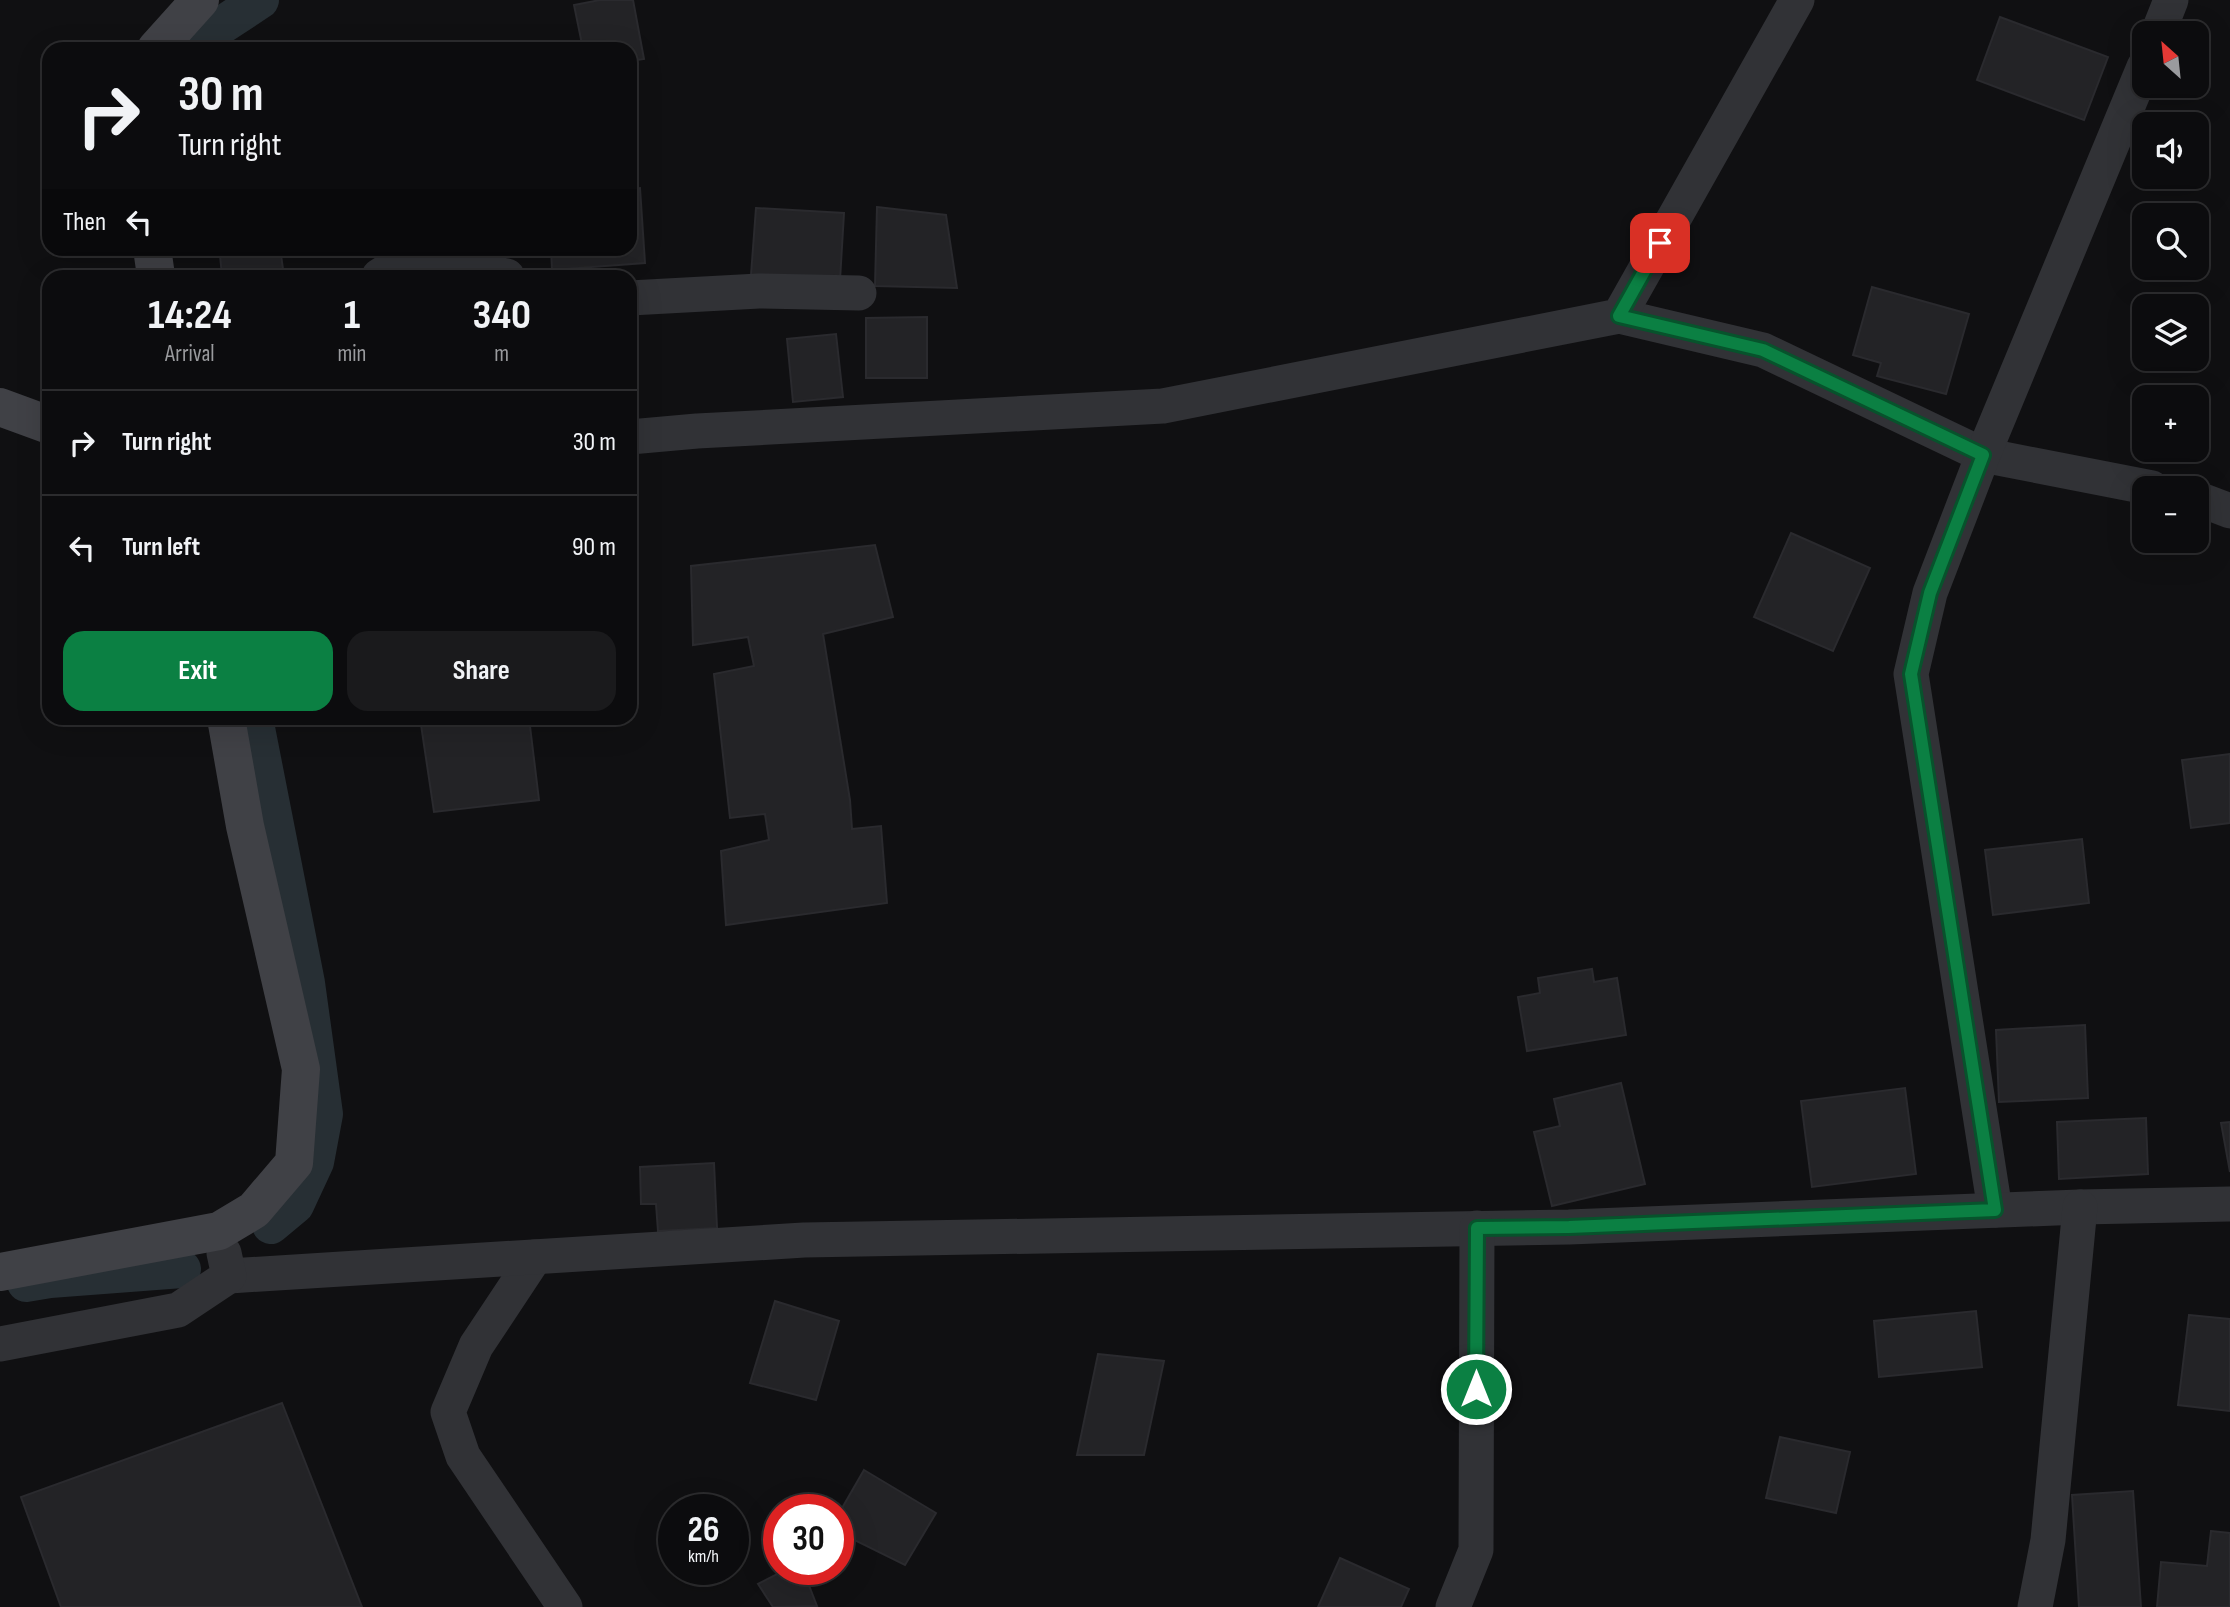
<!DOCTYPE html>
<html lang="en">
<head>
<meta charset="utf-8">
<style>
  :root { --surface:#0c0c0e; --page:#1a1a1c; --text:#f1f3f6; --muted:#9a9b9e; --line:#2c2c2e; --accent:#0b8043 }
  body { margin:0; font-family:"Sofia Sans Condensed",sans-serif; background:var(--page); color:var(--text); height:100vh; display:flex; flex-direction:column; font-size:26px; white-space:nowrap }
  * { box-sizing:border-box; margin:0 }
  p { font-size:23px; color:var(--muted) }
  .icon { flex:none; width:38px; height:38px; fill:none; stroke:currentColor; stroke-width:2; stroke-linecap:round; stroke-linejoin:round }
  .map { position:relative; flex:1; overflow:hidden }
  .sheet { position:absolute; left:42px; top:270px; width:595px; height:455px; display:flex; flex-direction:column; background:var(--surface); border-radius:21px; box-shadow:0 7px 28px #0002,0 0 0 2px var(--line) }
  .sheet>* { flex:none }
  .hud { position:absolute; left:42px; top:42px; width:595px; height:214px; border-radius:21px; box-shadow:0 7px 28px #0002,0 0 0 2px var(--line); background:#0c0c0e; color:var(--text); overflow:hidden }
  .needle { width:46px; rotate:333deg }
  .fabs { position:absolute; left:2132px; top:21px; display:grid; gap:14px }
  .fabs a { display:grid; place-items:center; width:77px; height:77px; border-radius:14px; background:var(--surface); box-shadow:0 7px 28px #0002,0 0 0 2px var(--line); font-size:35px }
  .speed { position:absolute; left:658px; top:1494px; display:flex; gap:14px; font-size:35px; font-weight:700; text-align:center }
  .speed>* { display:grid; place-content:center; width:91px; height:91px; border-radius:50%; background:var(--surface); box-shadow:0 7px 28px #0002,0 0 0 2px var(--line); line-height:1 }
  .speed small { font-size:18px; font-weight:400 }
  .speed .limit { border:10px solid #d22; background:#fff; color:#111 }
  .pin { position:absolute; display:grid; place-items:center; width:60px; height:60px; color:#fff; margin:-30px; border-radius:14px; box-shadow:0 4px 10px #0006 }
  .me { position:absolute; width:77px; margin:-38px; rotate:0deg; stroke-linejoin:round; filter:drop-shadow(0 0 5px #0008) }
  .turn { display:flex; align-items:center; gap:24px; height:147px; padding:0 21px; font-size:32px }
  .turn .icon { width:91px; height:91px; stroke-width:2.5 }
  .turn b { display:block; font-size:49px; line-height:60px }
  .then { display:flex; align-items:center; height:66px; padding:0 21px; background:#0003; gap:14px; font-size:26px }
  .eta { display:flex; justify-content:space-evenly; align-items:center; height:119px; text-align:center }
  .eta b { font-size:42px; font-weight:700; line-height:49px }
  .primary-button { display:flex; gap:14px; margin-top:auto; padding:14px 21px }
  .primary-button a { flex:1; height:80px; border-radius:21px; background:var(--accent); color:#fff; font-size:28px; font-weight:700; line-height:80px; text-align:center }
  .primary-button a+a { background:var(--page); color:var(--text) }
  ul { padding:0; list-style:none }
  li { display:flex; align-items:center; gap:21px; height:105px; padding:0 21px; border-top:2px solid var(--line) }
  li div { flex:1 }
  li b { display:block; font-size:26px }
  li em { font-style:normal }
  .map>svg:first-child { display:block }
</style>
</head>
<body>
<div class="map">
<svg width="2230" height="1607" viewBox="0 0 2230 1607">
  <rect width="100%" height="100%" fill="#101012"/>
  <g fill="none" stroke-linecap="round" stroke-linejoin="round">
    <g stroke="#272f34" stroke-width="38">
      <path d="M199 49 216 29 260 0"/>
      <path d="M254 718 306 983 324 1114 315 1162 295 1205 271 1225"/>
      <path d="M26 1283 50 1279 182 1269"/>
    </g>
  </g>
  <g fill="#232326" stroke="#2a2a2e" stroke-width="2">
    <path d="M600 0H633L644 59 630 61V49H583L574 5Z"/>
    <path d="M2000 17 2108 57 2084 120 1977 80Z"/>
    <path d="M640 188 645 263 552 270 551 248H630V189Z"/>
    <path d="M877 207 946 215 957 288 875 286Z"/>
    <path d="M756 208 844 213 840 280 751 275Z"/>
    <path d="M272 248H280L284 276H222L220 255Z"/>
    <path d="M1872 287 1969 314 1946 394 1877 376 1881 363 1853 355Z"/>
    <path d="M927 317V378H866V318Z"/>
    <path d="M836 334 843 397 793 402 787 339Z"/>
    <path d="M1791 533 1870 568 1833 651 1754 617Z"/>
    <path d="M875 545 893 617 823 634 850 800 852 829 881 826 887 903 726 925 721 851 769 840 765 814 730 818 714 674 754 666 748 637 693 645 691 566Z"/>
    <path d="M420 718H529L539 800 434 812Z"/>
    <path d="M2230 754V823L2191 828 2182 760Z"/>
    <path d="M2082 839 2089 903 1993 915 1985 850Z"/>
    <path d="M1592 969 1594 982 1617 978 1626 1035 1527 1051 1518 997 1540 993 1538 978Z"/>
    <path d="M2085 1025 2088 1098 1999 1102 1996 1030Z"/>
    <path d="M1621 1083 1645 1184 1552 1206 1534 1132 1560 1126 1554 1099Z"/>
    <path d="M1905 1088 1916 1174 1812 1187 1801 1101Z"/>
    <path d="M2146 1118 2148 1174 2059 1179 2057 1122Z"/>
    <path d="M2230 1122V1172L2221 1123Z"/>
    <path d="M714 1163 717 1228 658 1231 656 1204H641L640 1167Z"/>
    <path d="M775 1301 839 1321 816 1400 750 1383Z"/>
    <path d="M1976 1311 1982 1367 1879 1377 1874 1321Z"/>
    <path d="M2189 1315 2230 1319V1411L2178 1405Z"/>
    <path d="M1098 1354 1164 1361 1144 1455H1077Z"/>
    <path d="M282 1403 362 1607H61L21 1497Z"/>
    <path d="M1780 1437 1850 1452 1836 1513 1766 1498Z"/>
    <path d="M864 1470 936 1513 905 1565 838 1532V1515Z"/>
    <path d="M2133 1491 2141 1607H2079L2072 1495Z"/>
    <path d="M2211 1531 2230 1533V1607H2157L2161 1562 2207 1566Z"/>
    <path d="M1340 1558 1409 1589 1401 1607H1318Z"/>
    <path d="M785 1570H803L817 1606 773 1607 758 1584Z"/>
  </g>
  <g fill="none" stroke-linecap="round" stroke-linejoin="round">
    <g stroke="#313236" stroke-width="35">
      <path d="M2158 33 2171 0"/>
      <path d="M379 276 406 259 507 276"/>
      <path d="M630 298 759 291 859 293"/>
      <path d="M1619 316 1763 350 1983 455 2152 488"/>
      <path d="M630 437 697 431 1163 406 1619 316 1797 0"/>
      <path d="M2196 498 2230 511"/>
      <path d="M1995 1210 1911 674 1930 593 1983 455 2144 67"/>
      <path d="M535 1257 476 1346 448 1412 463 1456 565 1607"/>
      <path d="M229 1276 804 1240 1569 1227 2080 1207 2230 1204"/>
      <path d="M0 1344 178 1310 229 1276 224 1253"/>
      <path d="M1453 1607 1476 1550 1477 1228"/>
      <path d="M2035 1607 2048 1540 2080 1207"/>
    </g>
    <g stroke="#404146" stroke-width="38">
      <path d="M156 49 200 0"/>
      <path d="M152 248 156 276"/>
      <path d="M0 407 49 425"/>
      <path d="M0 1272 219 1231 254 1210 294 1163 301 1069 245 826 226 718"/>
    </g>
  </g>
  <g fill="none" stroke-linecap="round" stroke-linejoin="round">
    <defs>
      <path id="route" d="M1476 1389 1477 1228 1569 1227 1995 1210 1911 674 1930 593 1983 455 1763 350 1619 316 1660 243"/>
    </defs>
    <use href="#route" stroke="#07532c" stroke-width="18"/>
    <use href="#route" stroke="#0b8043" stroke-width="12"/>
  </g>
</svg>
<div class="fabs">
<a><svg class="needle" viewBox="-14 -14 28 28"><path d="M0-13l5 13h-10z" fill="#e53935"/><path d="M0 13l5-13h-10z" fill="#9a9b9e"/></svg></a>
<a><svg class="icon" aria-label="sound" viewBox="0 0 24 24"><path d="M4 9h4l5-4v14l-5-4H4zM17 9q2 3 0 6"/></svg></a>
<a><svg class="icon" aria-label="search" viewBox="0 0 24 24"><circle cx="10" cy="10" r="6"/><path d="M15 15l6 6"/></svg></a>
<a><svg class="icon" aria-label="layers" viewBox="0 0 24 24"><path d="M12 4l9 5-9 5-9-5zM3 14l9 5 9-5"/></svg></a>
<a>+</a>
<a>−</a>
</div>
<div class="speed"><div>26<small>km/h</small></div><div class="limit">30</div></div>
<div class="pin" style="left:1660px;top:243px;background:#d93025"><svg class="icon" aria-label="arrive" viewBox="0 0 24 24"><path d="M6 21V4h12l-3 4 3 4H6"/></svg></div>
<svg class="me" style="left:1476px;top:1389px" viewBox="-20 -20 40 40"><circle r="17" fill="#0b8043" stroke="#fff" stroke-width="3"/><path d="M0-11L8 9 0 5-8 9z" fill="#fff"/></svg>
<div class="hud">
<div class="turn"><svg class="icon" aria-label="right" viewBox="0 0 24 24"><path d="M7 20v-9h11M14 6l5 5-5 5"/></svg><div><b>30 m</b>Turn right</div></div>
<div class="then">Then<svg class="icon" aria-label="left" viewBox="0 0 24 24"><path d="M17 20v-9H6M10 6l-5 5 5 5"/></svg></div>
</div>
<section class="sheet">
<div class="eta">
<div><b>14:24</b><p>Arrival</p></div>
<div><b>1</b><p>min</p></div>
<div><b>340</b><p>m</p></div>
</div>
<ul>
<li><svg class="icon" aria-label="right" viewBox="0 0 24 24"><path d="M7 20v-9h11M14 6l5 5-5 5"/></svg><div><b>Turn right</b></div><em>30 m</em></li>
<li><svg class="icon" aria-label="left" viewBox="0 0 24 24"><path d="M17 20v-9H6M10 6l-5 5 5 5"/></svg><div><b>Turn left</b></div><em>90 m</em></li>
</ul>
<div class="primary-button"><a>Exit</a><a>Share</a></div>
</section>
</div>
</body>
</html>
